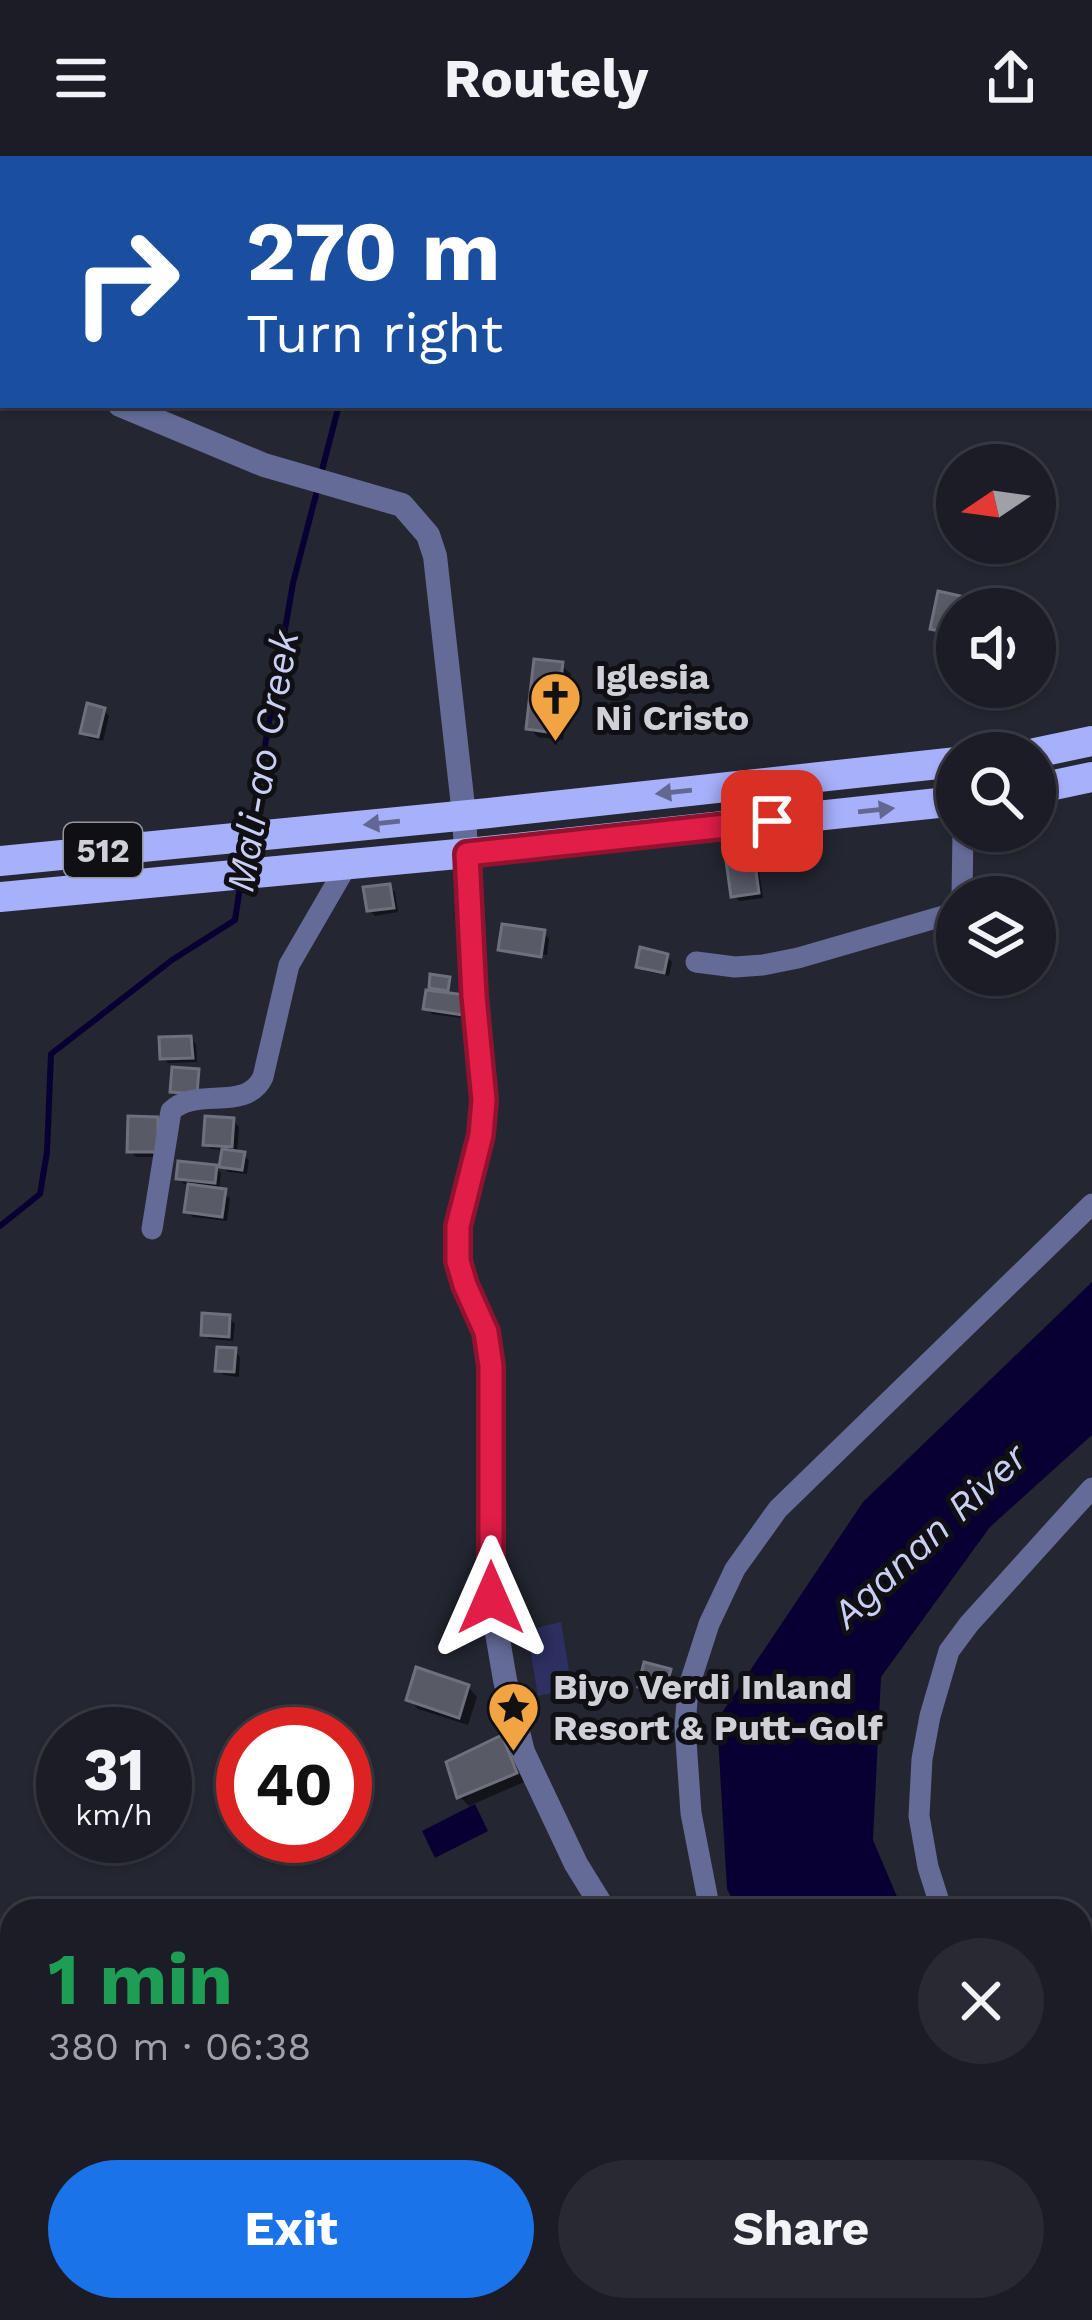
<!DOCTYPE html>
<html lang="en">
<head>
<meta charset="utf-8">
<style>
  :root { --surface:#1b1c25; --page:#282932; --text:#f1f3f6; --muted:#a0a1a7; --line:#393a42; --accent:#1a73e8 }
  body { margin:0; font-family:"Work Sans",sans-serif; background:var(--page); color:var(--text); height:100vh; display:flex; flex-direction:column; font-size:45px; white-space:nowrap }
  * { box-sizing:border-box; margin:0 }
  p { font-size:39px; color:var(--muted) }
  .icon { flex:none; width:66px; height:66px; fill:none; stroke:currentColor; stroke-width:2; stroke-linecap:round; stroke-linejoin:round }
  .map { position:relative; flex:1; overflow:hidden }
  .drawer { position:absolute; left:0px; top:1743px; width:1092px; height:423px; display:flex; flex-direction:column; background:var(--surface); border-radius:36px 36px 0 0; box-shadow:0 3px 9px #0004,0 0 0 3px var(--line) }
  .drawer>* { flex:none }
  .guide { position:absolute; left:0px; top:0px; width:1092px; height:252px; box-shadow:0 3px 9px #0004,0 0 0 3px var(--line); background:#1a4fa0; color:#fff; overflow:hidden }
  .needle { width:78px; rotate:257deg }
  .controls { position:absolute; left:936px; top:288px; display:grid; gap:24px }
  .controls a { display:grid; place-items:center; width:120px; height:120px; border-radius:50%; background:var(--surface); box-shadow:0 3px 9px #0004,0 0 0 3px var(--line); font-size:60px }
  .speed { position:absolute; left:36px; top:1551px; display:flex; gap:24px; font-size:60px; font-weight:700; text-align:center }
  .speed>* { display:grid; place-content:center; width:156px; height:156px; border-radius:50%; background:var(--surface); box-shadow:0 3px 9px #0004,0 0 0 3px var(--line); line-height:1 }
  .speed small { font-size:30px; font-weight:400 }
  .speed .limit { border:18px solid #d22; background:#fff; color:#111 }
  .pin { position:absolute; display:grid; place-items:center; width:102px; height:102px; color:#fff; margin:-51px; border-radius:24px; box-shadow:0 6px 18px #0006 }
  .me { position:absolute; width:132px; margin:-66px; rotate:0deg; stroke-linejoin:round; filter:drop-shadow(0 0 9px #0008) }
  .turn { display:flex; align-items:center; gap:42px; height:252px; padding:0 48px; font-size:54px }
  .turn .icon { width:156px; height:156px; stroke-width:2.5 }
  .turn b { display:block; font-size:84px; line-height:102px }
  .round { display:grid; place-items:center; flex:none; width:126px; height:126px; border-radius:63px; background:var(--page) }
  .head { display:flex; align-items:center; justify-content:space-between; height:204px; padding:0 48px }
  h1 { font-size:72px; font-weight:700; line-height:90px; color:#1e9e55 }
  .cta { display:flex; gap:24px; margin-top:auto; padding:24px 48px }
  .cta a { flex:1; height:138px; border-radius:72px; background:var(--accent); color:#fff; font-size:48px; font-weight:700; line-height:138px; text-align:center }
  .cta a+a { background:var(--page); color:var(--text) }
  header { display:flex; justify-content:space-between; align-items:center; height:156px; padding:0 48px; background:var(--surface); font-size:54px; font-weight:700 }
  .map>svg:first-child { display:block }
</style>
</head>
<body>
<header><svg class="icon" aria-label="menu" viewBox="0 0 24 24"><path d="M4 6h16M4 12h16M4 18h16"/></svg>Routely<svg class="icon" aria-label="share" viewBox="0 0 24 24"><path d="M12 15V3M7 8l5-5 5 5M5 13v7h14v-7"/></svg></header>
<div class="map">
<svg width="1092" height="2164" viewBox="0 0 1092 2164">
  <rect width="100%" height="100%" fill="#242631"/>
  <path fill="#2d3061" d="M561 1466 572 1533 538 1540 527 1474Z"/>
  <g fill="#080032">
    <path d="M1092 1126V1279L990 1371 881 1521 873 1684 903 1755H738L727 1733 717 1564 863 1346Z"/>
    <path d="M475 1648 488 1675 435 1702 422 1675Z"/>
    <path d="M1080 1933 1092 1940V2089L1080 2082Z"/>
  </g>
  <g fill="#0007">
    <path d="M940 439 986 449 990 453H957V485L943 481 933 472Z"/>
    <path d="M561 509 571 518 563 584 538 581 529 572Z"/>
    <path d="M103 554 109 560 103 585 89 582 83 576Z"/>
    <path d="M751 689 756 694 763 742 739 745 734 740Z"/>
    <path d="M389 731 395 736 398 756 375 760 369 754Z"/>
    <path d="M505 771 543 777 549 782 547 799 503 792V796L501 793Z"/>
    <path d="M666 800 672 806 669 820 645 815 640 810Z"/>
    <path d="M449 824V840L464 842 468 863 432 858 427 852 439 839 432 831Z"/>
    <path d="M190 883 196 888 197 906 168 907 163 902Z"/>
    <path d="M157 963 163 969 162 1001H136L130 995Z"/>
    <path d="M233 965 239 971 237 998 243 999 249 1004 247 1018 228 1016 223 1010 225 994 211 993 206 988Z"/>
    <path d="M215 1012 221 1017 219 1035 230 1042 227 1065 193 1061 187 1055 191 1029 184 1028 179 1022Z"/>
    <path d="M229 1162 235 1168 233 1185 209 1183 204 1178Z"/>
    <path d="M235 1195 240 1201 239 1221 224 1219 218 1214Z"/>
    <path d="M669 1516 675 1522 670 1542 647 1536 641 1530Z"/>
    <path d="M468 1531 477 1541 468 1569 418 1553 409 1543Z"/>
    <path d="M501 1583 510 1592 524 1626 469 1650 460 1641Z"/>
  </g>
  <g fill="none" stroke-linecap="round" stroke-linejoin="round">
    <g stroke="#080032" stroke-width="6">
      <path d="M1048 0 1054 3"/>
      <path d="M390 3 391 0"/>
      <path d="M1089 20 1092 21"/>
      <path d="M321 318 339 249"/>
      <path d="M251 671 293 427 318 331"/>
      <path d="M0 1070 40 1038 47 996 51 898 172 804 235 764 240 731"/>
    </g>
  </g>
  <g fill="#585a66" stroke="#6e707d" stroke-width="3">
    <path d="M938 435 987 446 986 453H957V479L930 473Z"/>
    <path d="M534 503 563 506 555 577 526 573Z"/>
    <path d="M87 547 105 552 98 581 80 577Z"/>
    <path d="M752 686 759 737 731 741 724 690Z"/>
    <path d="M390 728 394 752 367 755 363 731Z"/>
    <path d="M502 768 545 774 541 801 498 794Z"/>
    <path d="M640 791 668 798 664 817 636 811Z"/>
    <path d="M430 818 450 821 448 835 429 832Z"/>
    <path d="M426 834 466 839 463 859 423 853Z"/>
    <path d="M191 880 193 902 160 903 159 881Z"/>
    <path d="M172 911 199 913 197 938 170 936Z"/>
    <path d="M128 960 158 961V996H127Z"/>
    <path d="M205 960 234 962 232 991 203 989Z"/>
    <path d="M222 993 245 996 242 1014 219 1011Z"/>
    <path d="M178 1005 217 1009 215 1027 176 1023Z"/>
    <path d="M188 1028 226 1033 222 1061 184 1056Z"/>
    <path d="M202 1157 230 1159 229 1181 201 1179Z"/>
    <path d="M217 1191 236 1192 234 1216 215 1215Z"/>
    <path d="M644 1506 671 1513 665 1538 638 1531Z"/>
    <path d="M416 1511 469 1529 459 1562 406 1544Z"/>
    <path d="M502 1579 517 1617 457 1642 446 1606Z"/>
  </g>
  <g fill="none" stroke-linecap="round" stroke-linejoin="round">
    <g stroke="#656b97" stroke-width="21">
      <path d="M13 3 20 0"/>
      <path d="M962 741 963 675"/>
      <path d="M696 806 735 811 763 809 798 802 957 756"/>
      <path d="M152 1073 171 955C196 930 246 957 263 921L289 809 347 709"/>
      <path d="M710 1755 691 1657 685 1570 688 1533 709 1468 735 1413 778 1353 1092 1048"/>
      <path d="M942 1755 928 1711 919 1660 922 1603 930 1560 949 1495 969 1468 1092 1332"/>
      <path d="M1080 1890 1092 1897"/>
      <path d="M1080 2126 1092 2132"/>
      <path d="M325 2154 359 2164"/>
      <path d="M217 2164 221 2154"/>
    </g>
    <g stroke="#656b97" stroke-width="24">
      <path d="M174 3 175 0"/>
      <path d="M120 249 264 309 402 349 428 379 435 400 464 659 474 840 484 944 481 979 458 1070V1105L465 1129 486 1176 491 1210V1442L505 1524 523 1596 576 1708 605 1755"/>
      <path d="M883 2154 886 2164"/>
    </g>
    <g stroke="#a7b0fa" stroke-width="30">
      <path d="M1035 597 1092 585"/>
      <path d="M1035 633 1092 621"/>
      <path d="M0 705 489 657 957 606"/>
      <path d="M0 741 468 697 957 645"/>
    </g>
  </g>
  <defs><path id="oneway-solid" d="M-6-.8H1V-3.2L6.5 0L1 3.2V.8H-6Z" transform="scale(3)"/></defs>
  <g fill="#636892">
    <use href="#oneway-solid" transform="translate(674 636) rotate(174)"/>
    <use href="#oneway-solid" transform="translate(876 654) rotate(-6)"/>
    <use href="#oneway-solid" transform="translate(382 667) rotate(174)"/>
  </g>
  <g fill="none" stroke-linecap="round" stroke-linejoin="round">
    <defs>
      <path id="route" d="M491 1442V1210L486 1176 465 1129 458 1105V1070L481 979 484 944 474 840 467 698 772 665"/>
    </defs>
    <use href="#route" stroke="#92132f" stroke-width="30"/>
    <use href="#route" stroke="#e11d48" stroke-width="21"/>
  </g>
  <defs>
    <symbol id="church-pin" viewBox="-11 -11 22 30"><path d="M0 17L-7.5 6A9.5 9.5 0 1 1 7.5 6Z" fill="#f3a442" stroke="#0f0f14"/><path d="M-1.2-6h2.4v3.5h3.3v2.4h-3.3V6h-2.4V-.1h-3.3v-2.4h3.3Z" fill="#111"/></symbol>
    <symbol id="sight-pin" viewBox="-11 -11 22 30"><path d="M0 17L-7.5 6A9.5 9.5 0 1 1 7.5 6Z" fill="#f3a442" stroke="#0f0f14"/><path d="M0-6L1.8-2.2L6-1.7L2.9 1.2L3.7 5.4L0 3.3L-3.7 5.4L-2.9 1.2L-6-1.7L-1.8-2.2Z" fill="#111"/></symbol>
  </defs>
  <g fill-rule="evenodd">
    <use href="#church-pin" x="526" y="512" width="59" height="81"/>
    <use href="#sight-pin" x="484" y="1522" width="59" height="81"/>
  </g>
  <g text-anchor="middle" stroke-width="10" stroke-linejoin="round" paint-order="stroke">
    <rect fill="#0f0f14" stroke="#96979d" stroke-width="3" x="64" y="667" width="78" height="54" rx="9"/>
    <g font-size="33" font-weight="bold" fill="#d0d1d8">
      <text x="103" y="706">512</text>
    </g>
    <g font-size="36" font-weight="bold" fill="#d0d1d8" stroke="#0f0f14" text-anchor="start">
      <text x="595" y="533">Iglesia<tspan x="595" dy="41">Ni Cristo</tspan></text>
      <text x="553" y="1543">Biyo Verdi Inland<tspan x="553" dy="41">Resort &amp; Putt-Golf</tspan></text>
    </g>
    <g font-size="39" font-style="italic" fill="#c9cff3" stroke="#0f0f14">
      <text transform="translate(262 605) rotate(-80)" y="14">Mali-ao Creek</text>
      <text transform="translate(929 1379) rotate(-43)" y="14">Aganan River</text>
    </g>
  </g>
</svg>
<div class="controls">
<a><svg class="needle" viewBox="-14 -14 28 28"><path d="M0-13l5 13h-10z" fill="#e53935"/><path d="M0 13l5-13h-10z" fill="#a0a1a7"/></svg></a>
<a><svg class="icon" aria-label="sound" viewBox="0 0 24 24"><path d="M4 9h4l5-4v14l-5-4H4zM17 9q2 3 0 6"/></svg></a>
<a><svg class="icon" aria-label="search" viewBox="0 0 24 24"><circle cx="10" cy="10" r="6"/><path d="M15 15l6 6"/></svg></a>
<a><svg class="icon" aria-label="layers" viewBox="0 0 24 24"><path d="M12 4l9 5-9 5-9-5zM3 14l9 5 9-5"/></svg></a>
</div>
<div class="speed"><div>31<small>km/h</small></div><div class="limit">40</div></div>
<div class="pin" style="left:772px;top:665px;background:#d93025"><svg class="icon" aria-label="arrive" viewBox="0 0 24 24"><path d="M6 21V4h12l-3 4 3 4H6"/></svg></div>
<svg class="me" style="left:491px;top:1442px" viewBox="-20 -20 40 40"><path d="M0-17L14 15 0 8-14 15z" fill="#e11d48" stroke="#fff" stroke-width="4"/></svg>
<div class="guide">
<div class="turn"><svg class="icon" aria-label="right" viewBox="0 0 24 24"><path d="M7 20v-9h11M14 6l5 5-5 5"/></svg><div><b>270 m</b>Turn right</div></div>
</div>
<section class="drawer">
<div class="head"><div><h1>1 min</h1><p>380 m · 06:38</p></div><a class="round"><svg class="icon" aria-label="close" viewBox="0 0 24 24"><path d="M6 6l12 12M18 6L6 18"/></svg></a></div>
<div class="cta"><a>Exit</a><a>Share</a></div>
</section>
</div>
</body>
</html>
